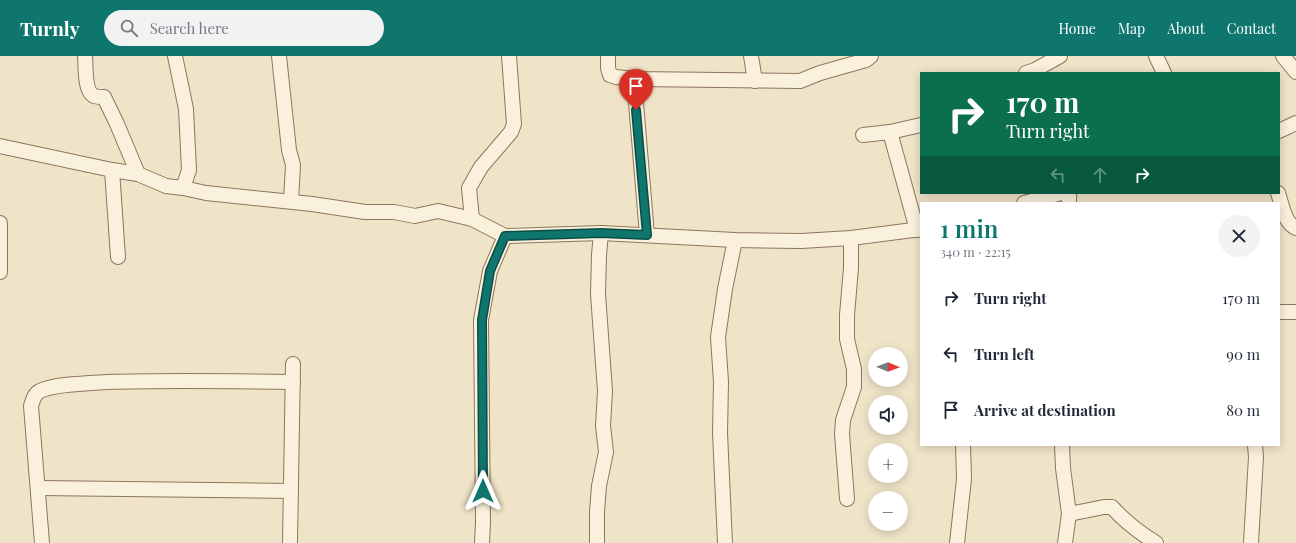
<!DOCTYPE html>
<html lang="en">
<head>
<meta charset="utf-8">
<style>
  :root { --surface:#fff; --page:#f2f2f3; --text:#1f2937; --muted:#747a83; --accent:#0f766e }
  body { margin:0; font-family:"Playfair Display",serif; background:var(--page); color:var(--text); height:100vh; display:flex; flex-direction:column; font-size:15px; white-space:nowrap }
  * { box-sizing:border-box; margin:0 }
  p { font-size:13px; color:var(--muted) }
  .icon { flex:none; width:22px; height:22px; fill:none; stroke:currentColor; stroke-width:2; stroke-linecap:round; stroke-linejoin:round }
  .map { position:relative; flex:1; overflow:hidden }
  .drawer { position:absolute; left:920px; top:146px; width:360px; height:244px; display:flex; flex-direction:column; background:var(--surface); border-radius:0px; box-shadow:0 2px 10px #0003 }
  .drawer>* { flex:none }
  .hud { position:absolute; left:920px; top:16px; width:360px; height:122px; border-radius:0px; box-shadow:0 2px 10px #0003; background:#0b6e4f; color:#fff; overflow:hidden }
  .needle { width:26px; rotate:91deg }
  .tools { position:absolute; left:868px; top:291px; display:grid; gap:8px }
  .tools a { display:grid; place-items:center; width:40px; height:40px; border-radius:50%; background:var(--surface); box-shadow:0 2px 10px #0003; font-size:20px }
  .pin { position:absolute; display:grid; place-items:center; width:34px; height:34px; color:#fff; margin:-41px -17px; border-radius:50% 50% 50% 0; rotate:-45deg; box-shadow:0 0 4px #0007 }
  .pin .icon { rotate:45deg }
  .me { position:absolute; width:44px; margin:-22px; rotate:0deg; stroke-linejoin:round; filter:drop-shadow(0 0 3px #0008) }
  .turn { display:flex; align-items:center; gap:14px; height:84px; padding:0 20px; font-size:18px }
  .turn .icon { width:52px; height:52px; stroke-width:2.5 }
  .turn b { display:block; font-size:28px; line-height:34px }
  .lanes { display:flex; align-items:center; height:38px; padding:0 20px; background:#0003; justify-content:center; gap:20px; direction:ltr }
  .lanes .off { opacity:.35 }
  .round { display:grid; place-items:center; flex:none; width:42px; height:42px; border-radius:21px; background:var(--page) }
  .summary { display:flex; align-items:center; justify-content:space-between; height:68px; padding:0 20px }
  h1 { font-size:24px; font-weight:600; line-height:30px; color:var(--accent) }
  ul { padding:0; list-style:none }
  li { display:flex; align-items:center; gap:12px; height:56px; padding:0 20px }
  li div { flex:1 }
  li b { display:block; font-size:15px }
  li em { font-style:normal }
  header { display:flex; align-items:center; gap:24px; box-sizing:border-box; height:56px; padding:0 20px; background:var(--accent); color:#fff }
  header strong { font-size:19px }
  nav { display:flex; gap:22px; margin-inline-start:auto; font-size:14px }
  .search { width:280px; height:36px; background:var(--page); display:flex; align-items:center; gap:10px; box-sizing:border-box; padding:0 14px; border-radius:22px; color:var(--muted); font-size:15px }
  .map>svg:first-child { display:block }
</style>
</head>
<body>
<header>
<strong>Turnly</strong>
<div class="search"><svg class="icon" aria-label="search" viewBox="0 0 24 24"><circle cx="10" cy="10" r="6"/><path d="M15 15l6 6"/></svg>Search here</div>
<nav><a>Home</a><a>Map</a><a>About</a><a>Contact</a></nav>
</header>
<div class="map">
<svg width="1296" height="487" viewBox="0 0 1296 487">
  <rect width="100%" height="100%" fill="#f0e4c8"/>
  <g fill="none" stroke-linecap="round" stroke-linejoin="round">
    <defs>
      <g id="minor">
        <path d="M85 0C86 10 84 35 94 40 97 41 101 41 104 41L117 68 138 118"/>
        <path d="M175 0 186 53 189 114 183 132"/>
        <path d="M279 0 289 94 293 109 291 145"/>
        <path d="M608 0V12L610 19 616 21 634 23 800 25 820 17 866 4 871 0"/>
        <path d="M751 0 755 25"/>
        <path d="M1156 0 1164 17"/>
        <path d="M1283 0 1296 16"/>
        <path d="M1026 17 1035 14 1060 0"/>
        <path d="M634 23 647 179"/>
        <path d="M1279 75 1296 67"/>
        <path d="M890 76 917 174"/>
        <path d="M863 79 890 76 921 69"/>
        <path d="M0 90 112 114 138 118 166 130 183 132 206 137 312 148 365 156H394L415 160 438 155 472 163 505 180"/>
        <path d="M112 114 118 201"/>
        <path d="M1069 137V147"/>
        <path d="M1278 137C1282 148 1284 167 1296 172"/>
        <path d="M1024 147 1061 137"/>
        <path d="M472 163 469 132 481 111 511 76 514 68 509 0"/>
        <path d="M0 167V216"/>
        <path d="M1279 256H1296"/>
        <path d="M1062 389 1063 412 1069 458 1065 487"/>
        <path d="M38 432 291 435"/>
        <path d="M847 443 842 378 843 364 854 331V313L847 283V259L851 212V182"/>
        <path d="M1069 458 1104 451H1112C1125 466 1140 477 1156 487"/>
        <path d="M42 487 31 350C33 344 34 338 40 335 53 328 91 327 107 326 169 324 231 325 293 326"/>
        <path d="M290 487 293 308"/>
        <path d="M482 487 483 466 481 264 490 215 505 180 601 177 735 184 801 185 851 182 921 173"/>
        <path d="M597 487V456L599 430 606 396 603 370 605 335 598 238 599 199 601 177"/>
        <path d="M725 487 720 377 721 326 718 281 725 233 735 184"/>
        <path d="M957 487 964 423 963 389"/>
        <path d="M1251 487 1256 401 1255 389"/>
      </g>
    </defs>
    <use href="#minor" stroke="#8d765c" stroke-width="16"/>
    <use href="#minor" stroke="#faf1dc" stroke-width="14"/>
  </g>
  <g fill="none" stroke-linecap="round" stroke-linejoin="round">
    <defs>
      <path id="route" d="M483 435 482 264 490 215 505 180 601 177 647 179 636 54"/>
    </defs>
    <use href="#route" stroke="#0a4d48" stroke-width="10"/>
    <use href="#route" stroke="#0f766e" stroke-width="7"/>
  </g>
</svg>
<div class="tools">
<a><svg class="needle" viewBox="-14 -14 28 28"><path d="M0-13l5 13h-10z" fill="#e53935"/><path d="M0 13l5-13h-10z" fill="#747a83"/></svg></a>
<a><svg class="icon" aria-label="sound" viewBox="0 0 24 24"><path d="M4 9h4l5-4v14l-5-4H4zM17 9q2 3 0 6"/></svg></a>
<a>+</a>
<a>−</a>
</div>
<div class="pin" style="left:636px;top:54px;background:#d93025"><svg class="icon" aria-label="arrive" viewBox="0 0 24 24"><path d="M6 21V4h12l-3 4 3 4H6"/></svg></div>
<svg class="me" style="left:483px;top:435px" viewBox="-20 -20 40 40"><path d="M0-17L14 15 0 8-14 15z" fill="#0f766e" stroke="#fff" stroke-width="4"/></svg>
<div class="hud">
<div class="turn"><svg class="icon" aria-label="right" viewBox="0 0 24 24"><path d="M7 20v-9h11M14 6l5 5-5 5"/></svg><div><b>170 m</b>Turn right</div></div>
<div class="lanes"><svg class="icon off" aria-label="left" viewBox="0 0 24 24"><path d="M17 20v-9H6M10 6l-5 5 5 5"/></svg><svg class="icon off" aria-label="ahead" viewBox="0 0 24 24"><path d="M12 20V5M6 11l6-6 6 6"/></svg><svg class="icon" aria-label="right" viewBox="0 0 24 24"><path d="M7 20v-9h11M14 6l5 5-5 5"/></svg></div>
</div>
<section class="drawer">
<div class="summary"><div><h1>1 min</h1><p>340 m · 22:15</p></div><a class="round"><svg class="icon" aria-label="close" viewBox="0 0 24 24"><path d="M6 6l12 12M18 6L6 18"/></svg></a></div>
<ul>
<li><svg class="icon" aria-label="right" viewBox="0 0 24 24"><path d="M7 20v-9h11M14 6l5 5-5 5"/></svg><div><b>Turn right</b></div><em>170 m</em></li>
<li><svg class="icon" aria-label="left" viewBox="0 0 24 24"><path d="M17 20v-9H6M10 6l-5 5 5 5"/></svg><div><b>Turn left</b></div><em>90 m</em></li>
<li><svg class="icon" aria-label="arrive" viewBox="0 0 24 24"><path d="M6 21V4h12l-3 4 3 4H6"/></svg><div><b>Arrive at destination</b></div><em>80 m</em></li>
</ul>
</section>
</div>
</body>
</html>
